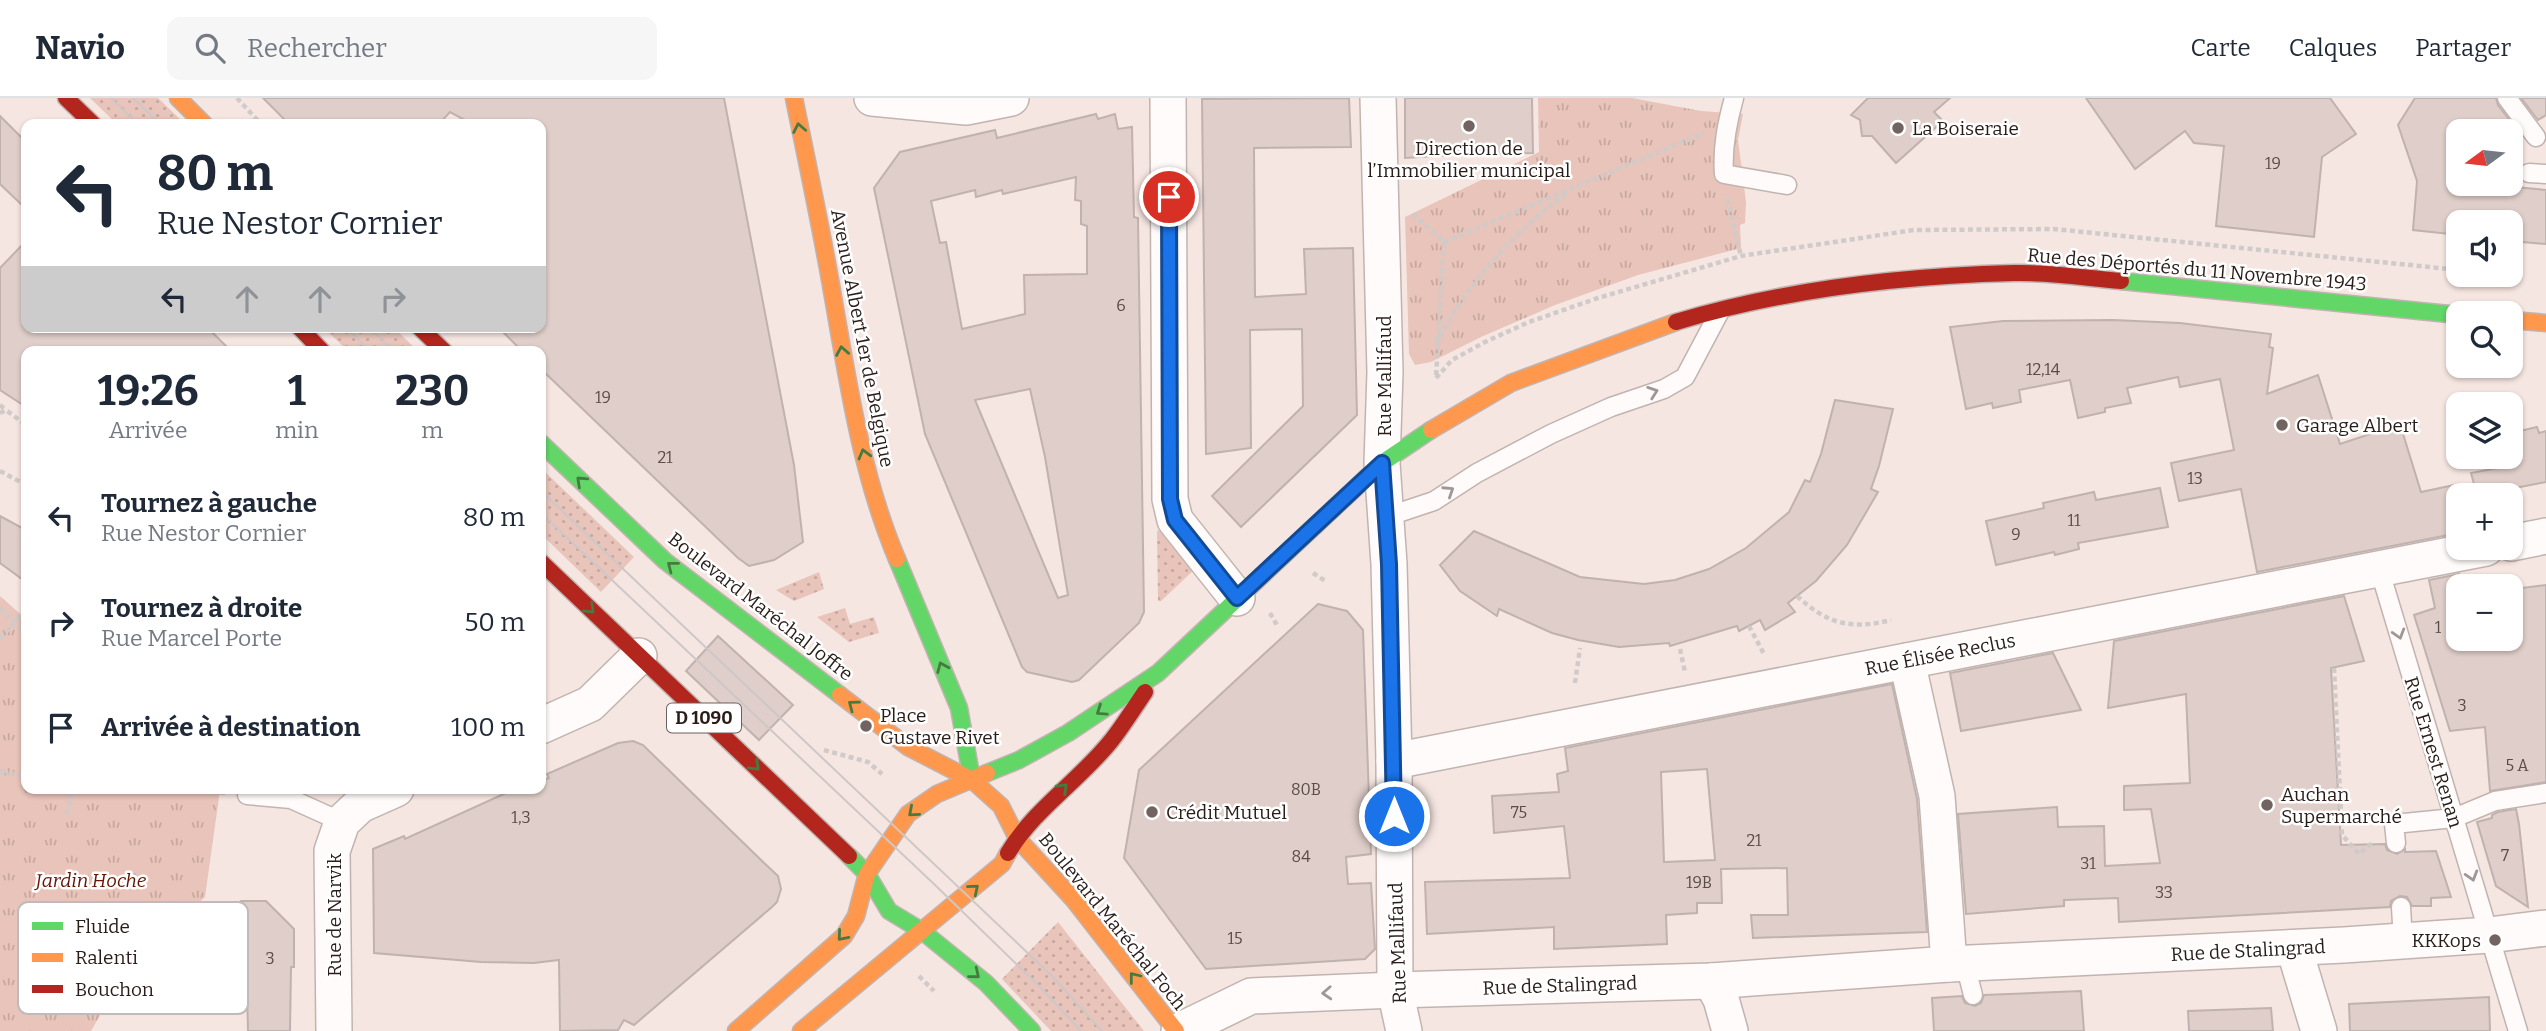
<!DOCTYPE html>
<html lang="fr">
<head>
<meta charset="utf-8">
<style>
  :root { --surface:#fff; --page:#f6f6f7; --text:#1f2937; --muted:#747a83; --line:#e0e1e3 }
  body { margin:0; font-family:Bitter,serif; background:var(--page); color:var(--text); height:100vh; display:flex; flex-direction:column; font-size:26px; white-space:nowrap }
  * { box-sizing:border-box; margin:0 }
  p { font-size:23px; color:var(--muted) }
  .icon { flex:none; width:38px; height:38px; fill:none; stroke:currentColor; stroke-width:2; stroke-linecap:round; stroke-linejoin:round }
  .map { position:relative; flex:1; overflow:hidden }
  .sheet { position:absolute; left:21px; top:248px; width:525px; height:448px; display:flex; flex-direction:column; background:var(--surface); border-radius:14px; box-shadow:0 2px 5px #0004 }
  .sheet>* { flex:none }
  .hud { position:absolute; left:21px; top:21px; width:525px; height:214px; border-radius:14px; box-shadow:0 2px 5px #0004; background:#fff; color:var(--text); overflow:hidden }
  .needle { width:46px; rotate:255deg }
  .controls { position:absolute; left:2446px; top:21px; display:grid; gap:14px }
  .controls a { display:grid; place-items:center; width:77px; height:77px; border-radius:14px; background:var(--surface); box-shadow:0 2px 5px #0004; font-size:35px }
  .pin { position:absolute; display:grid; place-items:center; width:60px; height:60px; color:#fff; margin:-30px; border:4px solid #fff; border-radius:50%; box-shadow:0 2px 7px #0007 }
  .me { position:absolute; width:77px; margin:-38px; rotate:0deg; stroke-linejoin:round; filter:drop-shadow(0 0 5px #0008) }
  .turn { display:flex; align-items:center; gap:24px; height:147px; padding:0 21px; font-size:32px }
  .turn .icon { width:91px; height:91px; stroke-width:2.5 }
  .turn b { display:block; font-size:49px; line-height:60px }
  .lanes { display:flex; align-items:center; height:66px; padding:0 21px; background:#0003; justify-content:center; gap:35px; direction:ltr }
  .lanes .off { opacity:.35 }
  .eta { display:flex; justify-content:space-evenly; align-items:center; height:119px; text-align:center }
  .eta b { font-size:42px; font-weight:700; line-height:49px }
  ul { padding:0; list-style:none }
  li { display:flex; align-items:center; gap:21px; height:105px; padding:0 21px }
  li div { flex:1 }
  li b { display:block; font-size:26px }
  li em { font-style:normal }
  header { display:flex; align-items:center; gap:42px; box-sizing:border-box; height:98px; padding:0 35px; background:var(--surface); border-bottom:2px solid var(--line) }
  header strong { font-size:33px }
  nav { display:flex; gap:38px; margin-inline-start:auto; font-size:24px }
  .search { width:490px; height:63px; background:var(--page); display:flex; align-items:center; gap:18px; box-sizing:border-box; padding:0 24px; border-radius:14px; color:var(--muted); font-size:26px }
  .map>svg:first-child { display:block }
</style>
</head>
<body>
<header>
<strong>Navio</strong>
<div class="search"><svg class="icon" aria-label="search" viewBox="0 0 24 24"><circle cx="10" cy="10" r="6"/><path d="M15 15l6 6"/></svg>Rechercher</div>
<nav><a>Carte</a><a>Calques</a><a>Partager</a></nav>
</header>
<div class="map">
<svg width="2546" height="933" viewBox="0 0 2546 933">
  <defs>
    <pattern id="grass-dots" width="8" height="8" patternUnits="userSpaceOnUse" patternTransform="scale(1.75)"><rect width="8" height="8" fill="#e8c4ba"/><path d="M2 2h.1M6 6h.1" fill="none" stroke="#c7a89f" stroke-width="1.8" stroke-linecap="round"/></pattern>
    <pattern id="park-tufts" width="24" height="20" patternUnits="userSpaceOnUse" patternTransform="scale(1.75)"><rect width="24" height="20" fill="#e8c4ba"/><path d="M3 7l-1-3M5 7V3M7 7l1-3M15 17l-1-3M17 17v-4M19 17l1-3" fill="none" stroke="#c7a89f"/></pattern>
  </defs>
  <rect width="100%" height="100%" fill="#f6e6e1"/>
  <g fill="url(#grass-dots)">
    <path d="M90 0H158L185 26H117Z"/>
    <path d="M323 229H393L419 254H349Z"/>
    <path d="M541 370 634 459 601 494 541 436Z"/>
    <path d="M1162 431 1196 470 1161 503H1158L1157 433Z"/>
    <path d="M819 474 824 491 794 503 776 492Z"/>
    <path d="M845 510 850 526 874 519 879 535 849 544 817 519Z"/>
    <path d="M1058 824 1144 933H1051L1002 881Z"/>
  </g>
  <g fill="url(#park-tufts)">
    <path d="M1538 0H1632L1701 13 1743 16 1738 42 1746 104 1745 125 1740 127 1741 150 1638 177 1555 207 1481 239 1431 264 1415 267 1409 256 1405 119 1539 54Z"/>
    <path d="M0 498 26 521V691L220 692 205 799 126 872 91 933H0Z"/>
  </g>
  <g fill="#dfcec9" stroke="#c0b2ae" stroke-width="2" fill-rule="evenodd">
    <path d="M263 0H724L794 367 803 444 774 462 749 468 738 460 541 271V254H523L498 229H541V26H472L450 14 439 26H289Z"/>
    <path d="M1349 0 1351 49 1254 50 1255 199 1306 196 1304 151 1353 150 1357 317 1241 429 1212 398 1303 308 1302 231 1250 232 1251 350 1206 356 1202 1Z"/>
    <path d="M1405 0H1532L1533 55 1469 56 1405 60Z"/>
    <path d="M1868 0H1950L1934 14 1943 23 1896 65 1872 38H1862L1860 22 1851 17Z"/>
    <path d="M2086 0H2330L2356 36 2322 59 2314 139 2216 128 2224 48 2194 45 2185 33 2135 71Z"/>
    <path d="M2415 0H2496L2498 7 2518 33H2459V86H2515V89L2546 92V146L2511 143V124H2459V137L2413 132 2417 83 2398 27Z"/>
    <path d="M2521 0H2546V17L2538 22Z"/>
    <path d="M1096 16 1098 21 1115 16 1118 31 1132 29 1134 119 1138 120 1144 514 1139 525 1079 582 1072 584 1027 574 1022 569 925 336 874 90 900 54 995 32 997 40ZM1076 79 1075 102 1081 103V126L1087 128V176L1024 177 1025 216 962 231 946 144 940 145 931 103 975 92 976 99 1002 92 1003 96ZM1030 291 1045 359 1068 497 1058 500 975 302Z"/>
    <path d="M0 18 26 44V111L0 86Z"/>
    <path d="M26 143V229H207L232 254H26V309L0 292V170Z"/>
    <path d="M2113 222 2180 225 2271 236 2269 249 2273 250 2267 296 2318 277 2340 346 2400 326 2421 394 2459 386V435L2257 474 2241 391 2179 403 2171 365 2234 352 2220 281 2180 289 2178 279 2127 290 2131 305 2105 310V314L2078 320 2070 282 2019 292 2021 304 1993 310 1992 305 1966 311 1950 229 2003 223Z"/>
    <path d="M1835 302 1893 311 1879 368 1871 391 1878 394 1847 447 1816 483 1788 505 1795 514 1765 532 1760 522 1739 533 1737 528 1670 548 1669 545 1619 549 1578 542 1552 535 1499 511 1497 518 1460 493 1440 467 1474 433 1580 479 1644 486 1675 482 1709 471 1746 450 1789 414 1805 382 1810 384 1821 356Z"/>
    <path d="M2537 329 2539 335 2546 333V384L2515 390 2516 397H2477L2471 375 2509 368 2507 359H2511V335Z"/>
    <path d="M2160 390 2168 429 2078 445 2079 451 2055 457 2054 454 1996 467 1986 423 2044 410 2043 405 2094 394 2096 402Z"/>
    <path d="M0 418 26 432V484L0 465Z"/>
    <path d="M2459 476V541H2519L2513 491 2546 487V684L2490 693 2485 629 2450 633 2414 517 2435 510 2429 482Z"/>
    <path d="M2344 498 2364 563 2331 570 2341 747 2385 746 2387 752 2397 756 2405 751V754L2436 753 2451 799 2431 800V808H2412L2407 799 2400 798 2391 803 2390 809 2119 824 2118 800 2064 802V808L1966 816 1958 716 2057 709 2058 729 2104 728 2105 768 2160 765 2151 711 2124 712V688L2190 685 2186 596 2108 610 2114 543Z"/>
    <path d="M1318 506 1347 513 1363 532 1371 756 1346 759 1348 786 1371 785 1375 851 1365 861 1206 871 1124 760 1139 672Z"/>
    <path d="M718 538 793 607 759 642 686 573Z"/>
    <path d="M2053 555 2081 612 1961 633 1950 575Z"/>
    <path d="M1892 586 1917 701 1927 834 1753 840 1751 817H1788L1787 770 1721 771 1722 805H1697V815L1666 817 1667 846 1554 851V829L1427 836 1425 784 1570 780 1564 728 1494 735 1492 698 1559 694 1557 676 1568 673 1565 650ZM1707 671 1715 762 1664 764 1661 674Z"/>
    <path d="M633 643 643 647 760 761 778 778 781 791 777 804 772 809 634 927 624 922 618 932 560 933 559 862 534 865 481 864 374 855 373 751 404 738 405 741 508 694 519 691H541V683L549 680 547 676 618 645Z"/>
    <path d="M2516 711 2519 726 2528 809 2496 788 2477 724 2492 720V717L2498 714Z"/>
    <path d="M241 803H266L294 831V869H291L290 933H248L246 851 231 836V814Z"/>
    <path d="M2081 893 2084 933H1934L1932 900 1962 898 1965 905 1975 908 1981 905 1984 897Z"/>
    <path d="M2489 899 2490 933H2350L2349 906Z"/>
    <path d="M2271 910 2273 933H2189L2188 913Z"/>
  </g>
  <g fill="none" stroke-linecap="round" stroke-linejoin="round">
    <defs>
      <g id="lane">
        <path d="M1734 0C1727 25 1722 49 1724 76L1787 87"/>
        <path d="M2507 0 2536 39"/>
        <path d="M2529 75 2546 76"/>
        <path d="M1386 419 1434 403 1477 375 1551 336 1611 309 1664 291 1685 279 1720 213"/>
        <path d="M2379 470 2518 933"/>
        <path d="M247 697 291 701 342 724"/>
        <path d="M2396 745 2394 726 2454 720 2495 703 2546 695"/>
        <path d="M2401 809 2403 843"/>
        <path d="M1965 866 1973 897"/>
      </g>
      <g id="street">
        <path d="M872 0 966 9 1011 0"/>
        <path d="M1168 0 1170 401 1175 422 1237 500"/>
        <path d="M1378 0 1385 274 1382 365 1389 466 1394 663 1395 892 1404 933"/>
        <path d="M2511 445 2546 438"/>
        <path d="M1907 563 1937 698 1949 866"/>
        <path d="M541 628 590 606 639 558"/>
        <path d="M1394 663 2486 450"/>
        <path d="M2294 850 2319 933"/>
        <path d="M1711 883 1721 901 1730 933"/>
        <path d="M334 933 332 753 342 724 360 707 396 691"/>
        <path d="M1179 933 1251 898 1395 892 1711 883 1949 866 2344 847 2489 837 2546 830"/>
      </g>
      <g id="fast">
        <path d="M2121 183 2459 217"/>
        <path d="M541 345 665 463 840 597"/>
        <path d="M897 461 959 610 972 682"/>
        <path d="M987 675 1019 662 1068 635 1158 575 1382 365 1431 332"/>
        <path d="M849 758 867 776 889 813 922 833 986 885 1032 933"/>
      </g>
      <g id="slow">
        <path d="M178 0 204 26"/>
        <path d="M794 0C807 64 821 129 832 193 848 284 861 376 897 461"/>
        <path d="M2511 222 2546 225"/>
        <path d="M1431 332 1511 285 1676 224"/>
        <path d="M840 597 908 649 972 682 1001 708 1017 740 1073 801 1176 933"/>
        <path d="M736 933 844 838 856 818 867 776 908 716 937 696 987 675"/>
        <path d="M801 933 1002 766 1008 755"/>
      </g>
      <g id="jam">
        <path d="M66 0 93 26"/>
        <path d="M1676 224C1785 191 1900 178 2014 175 2050 174 2085 180 2121 183"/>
        <path d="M299 229 323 254"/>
        <path d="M419 229 445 254"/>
        <path d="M541 464 849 758"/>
        <path d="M1008 755C1034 711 1079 683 1111 643 1123 628 1134 610 1145 594"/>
      </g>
    </defs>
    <use href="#lane" stroke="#c1b4b0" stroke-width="21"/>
    <use href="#street" stroke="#c1b4b0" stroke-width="38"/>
    <use href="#fast" stroke="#c1b4b0" stroke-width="19"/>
    <use href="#slow" stroke="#c1b4b0" stroke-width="19"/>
    <use href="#jam" stroke="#c1b4b0" stroke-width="19"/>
    <g stroke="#d0cbc9" stroke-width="4.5" stroke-dasharray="5 3.5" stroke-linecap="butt">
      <path d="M237 0 261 26"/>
      <path d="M1727 101 1741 158"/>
      <path d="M1413 116 1444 144 1436 279"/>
      <path d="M1444 144 1704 35"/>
      <path d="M2507 177 2517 178"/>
      <path d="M1436 246C1467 186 1513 134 1567 95"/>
      <path d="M1436 280 1452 262 1485 244 1529 224 1598 200 1741 158 1914 132 2054 131 2459 172"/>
      <path d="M0 307 6 312"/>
      <path d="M0 315 6 312 26 327"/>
      <path d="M0 373 26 387"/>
      <path d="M1313 475 1327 484"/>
      <path d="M1797 498C1827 526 1851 532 1891 522"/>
      <path d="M0 511 26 535"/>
      <path d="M1270 515 1278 529"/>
      <path d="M1749 528 1765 558"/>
      <path d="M0 541 26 511"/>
      <path d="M1680 551 1685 574"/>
      <path d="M2334 570 2342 737 2359 756 2372 745"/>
      <path d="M1575 585 1580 550"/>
      <path d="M824 652 868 664 882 676"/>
      <path d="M0 674 26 677"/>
      <path d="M178 691 225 695"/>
      <path d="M67 716 72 691"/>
      <path d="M919 878 934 893"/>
    </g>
    <use href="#lane" stroke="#fefbfa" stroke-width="18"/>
    <use href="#street" stroke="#fefbfa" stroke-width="35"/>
    <use href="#fast" stroke="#63d668" stroke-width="16"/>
    <use href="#slow" stroke="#ff974d" stroke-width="16"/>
    <use href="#jam" stroke="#b3261e" stroke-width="16"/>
    <g stroke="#cdc8c7" stroke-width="2">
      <path d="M111 0 138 26"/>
      <path d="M133 0 160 26"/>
      <path d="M346 229 371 254"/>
      <path d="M369 229 394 254"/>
      <path d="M541 393 1051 877 1102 933"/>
      <path d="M541 415 934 786 1042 891 1081 933"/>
    </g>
  </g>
  <defs><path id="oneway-chevron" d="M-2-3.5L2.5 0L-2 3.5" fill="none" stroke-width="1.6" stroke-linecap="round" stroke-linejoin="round" transform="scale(1.75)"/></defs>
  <g stroke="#467a40">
    <use href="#oneway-chevron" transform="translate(799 30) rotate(-101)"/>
    <use href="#oneway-chevron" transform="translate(842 253) rotate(-100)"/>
    <use href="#oneway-chevron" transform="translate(864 356) rotate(-105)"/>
    <use href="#oneway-chevron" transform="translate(581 383) rotate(-137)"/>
    <use href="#oneway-chevron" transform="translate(672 468) rotate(-142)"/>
    <use href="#oneway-chevron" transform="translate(590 511) rotate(44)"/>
    <use href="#oneway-chevron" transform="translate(942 569) rotate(-113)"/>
    <use href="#oneway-chevron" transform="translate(853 607) rotate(-143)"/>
    <use href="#oneway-chevron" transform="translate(1101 613) rotate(146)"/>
    <use href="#oneway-chevron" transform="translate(755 668) rotate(44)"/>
    <use href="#oneway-chevron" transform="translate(1063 690) rotate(-44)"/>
    <use href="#oneway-chevron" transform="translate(913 714) rotate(139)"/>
    <use href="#oneway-chevron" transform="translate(974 791) rotate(-40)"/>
    <use href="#oneway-chevron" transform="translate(842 838) rotate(131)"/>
    <use href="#oneway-chevron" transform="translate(975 876) rotate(39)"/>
    <use href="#oneway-chevron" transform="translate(1134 879) rotate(-128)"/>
  </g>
  <g stroke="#9f9795">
    <use href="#oneway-chevron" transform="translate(1653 294) rotate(-19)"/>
    <use href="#oneway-chevron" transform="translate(1449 393) rotate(-33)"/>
    <use href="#oneway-chevron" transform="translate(2399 536) rotate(73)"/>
    <use href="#oneway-chevron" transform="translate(2472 778) rotate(73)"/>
    <use href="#oneway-chevron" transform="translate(1327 895) rotate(177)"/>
  </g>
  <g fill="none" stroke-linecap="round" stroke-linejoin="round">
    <defs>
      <path id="route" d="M1169 99 1170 401 1175 422 1237 500 1382 365 1389 466 1394 718"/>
    </defs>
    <use href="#route" stroke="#114b97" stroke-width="18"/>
    <use href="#route" stroke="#1a73e8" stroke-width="12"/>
  </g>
  <g fill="#71635f" stroke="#fff" stroke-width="2.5">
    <circle cx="1469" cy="28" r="7"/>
    <circle cx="1898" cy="30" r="7"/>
    <circle cx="2282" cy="327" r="7"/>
    <circle cx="866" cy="628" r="7"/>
    <circle cx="2267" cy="707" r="7"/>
    <circle cx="1152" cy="714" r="7"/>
    <circle cx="2495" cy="842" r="7"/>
  </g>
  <g text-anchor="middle" stroke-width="5" stroke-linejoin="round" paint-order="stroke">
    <g font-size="16" fill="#5a4c48">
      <text x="2273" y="71">19</text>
      <text x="1121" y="213">6</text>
      <text x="2043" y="277">12,14</text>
      <text x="603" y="305">19</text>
      <text x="665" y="365">21</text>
      <text x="2195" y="386">13</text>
      <text x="2074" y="428">11</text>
      <text x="2016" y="442">9</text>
      <text x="2438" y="535">1</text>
      <text x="2462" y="613">3</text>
      <text x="2517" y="673">5 A</text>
      <text x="1306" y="697">80B</text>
      <text x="1519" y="720">75</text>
      <text x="521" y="725">1,3</text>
      <text x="1754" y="748">21</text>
      <text x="2505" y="763">7</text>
      <text x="1301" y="764">84</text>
      <text x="2088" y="771">31</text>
      <text x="1699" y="790">19B</text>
      <text x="2164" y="800">33</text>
      <text x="1235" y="846">15</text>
      <text x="270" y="866">3</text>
    </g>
    <rect fill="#fff" stroke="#6a615e" stroke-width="2" x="667" y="605.5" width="74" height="29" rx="5"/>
    <g font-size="18" font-weight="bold" fill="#2a1d19">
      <text x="704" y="626">D 1090</text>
    </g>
    <g font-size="19" fill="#2a1d19" stroke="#fff" text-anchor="start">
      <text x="1912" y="37">La Boiseraie</text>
      <text x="1469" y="57" text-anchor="middle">Direction de<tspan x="1469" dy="22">l’Immobilier municipal</tspan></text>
      <text x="2296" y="334">Garage Albert</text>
      <text x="880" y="624">Place<tspan x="880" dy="22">Gustave Rivet</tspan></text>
      <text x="2281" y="703">Auchan<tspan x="2281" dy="22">Supermarché</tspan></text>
      <text x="1166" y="721">Crédit Mutuel</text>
      <text x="2481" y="849" text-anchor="end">KKKops</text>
    </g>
    <g font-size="19" fill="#2a1d19" stroke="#fff">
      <text transform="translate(2197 171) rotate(5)" y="7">Rue des Déportés du 11 Novembre 1943</text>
      <text transform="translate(863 240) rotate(79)" y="7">Avenue Albert 1er de Belgique</text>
      <text transform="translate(1384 278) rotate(-90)" y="7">Rue Mallifaud</text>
      <text transform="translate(761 508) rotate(38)" y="7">Boulevard Maréchal Joffre</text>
      <text transform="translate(1940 556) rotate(-11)" y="7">Rue Élisée Reclus</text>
      <text transform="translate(2434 654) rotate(73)" y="7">Rue Ernest Renan</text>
      <text transform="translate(334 817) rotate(-90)" y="7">Rue de Narvik</text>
      <text transform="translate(1113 823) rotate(51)" y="7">Boulevard Maréchal Foch</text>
      <text transform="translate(1397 845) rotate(-92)" y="7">Rue Mallifaud</text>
      <text transform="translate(2248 852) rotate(-3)" y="7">Rue de Stalingrad</text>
      <text transform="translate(1560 887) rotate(-2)" y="7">Rue de Stalingrad</text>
    </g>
    <g font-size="19" font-style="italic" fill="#641400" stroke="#fff">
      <text x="91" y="789">Jardin Hoche</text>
    </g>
  </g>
  <rect x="18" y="804" width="230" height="112" rx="10" fill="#fff" stroke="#bfbbba" stroke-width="2"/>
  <rect x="32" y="824" width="31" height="8" fill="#63d668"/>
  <rect x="32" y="855" width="31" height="9" fill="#ff974d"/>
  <rect x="32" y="887" width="31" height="8" fill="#b3261e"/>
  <g font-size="19" fill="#2a1d19">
    <text x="75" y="835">Fluide</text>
    <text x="75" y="866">Ralenti</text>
    <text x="75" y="898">Bouchon</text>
  </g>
</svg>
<div class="controls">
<a><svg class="needle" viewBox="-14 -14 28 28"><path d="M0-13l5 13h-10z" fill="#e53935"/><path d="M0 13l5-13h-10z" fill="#747a83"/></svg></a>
<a><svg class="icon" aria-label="sound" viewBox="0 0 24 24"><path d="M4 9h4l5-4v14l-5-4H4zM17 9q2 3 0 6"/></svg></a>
<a><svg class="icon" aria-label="search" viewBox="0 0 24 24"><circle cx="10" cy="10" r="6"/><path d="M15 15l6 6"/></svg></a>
<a><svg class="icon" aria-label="layers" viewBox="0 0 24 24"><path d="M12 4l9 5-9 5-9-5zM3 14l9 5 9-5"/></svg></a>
<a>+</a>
<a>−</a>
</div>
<div class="pin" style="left:1169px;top:99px;background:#d93025"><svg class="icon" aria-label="arrive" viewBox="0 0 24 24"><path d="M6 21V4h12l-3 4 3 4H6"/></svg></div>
<svg class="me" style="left:1394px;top:718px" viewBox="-20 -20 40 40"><circle r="17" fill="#1a73e8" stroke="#fff" stroke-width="3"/><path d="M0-11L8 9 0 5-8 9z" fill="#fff"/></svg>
<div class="hud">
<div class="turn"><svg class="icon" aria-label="left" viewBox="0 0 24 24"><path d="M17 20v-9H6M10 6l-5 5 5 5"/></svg><div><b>80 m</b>Rue Nestor Cornier</div></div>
<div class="lanes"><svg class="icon" aria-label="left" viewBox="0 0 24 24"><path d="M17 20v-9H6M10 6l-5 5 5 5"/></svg><svg class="icon off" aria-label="ahead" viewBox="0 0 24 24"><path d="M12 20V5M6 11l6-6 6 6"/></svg><svg class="icon off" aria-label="ahead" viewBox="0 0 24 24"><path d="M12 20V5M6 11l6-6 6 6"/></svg><svg class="icon off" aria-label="right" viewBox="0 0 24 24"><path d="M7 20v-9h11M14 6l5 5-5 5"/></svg></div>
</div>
<section class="sheet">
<div class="eta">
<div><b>19:26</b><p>Arrivée</p></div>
<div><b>1</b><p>min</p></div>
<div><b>230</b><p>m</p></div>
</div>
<ul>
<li><svg class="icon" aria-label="left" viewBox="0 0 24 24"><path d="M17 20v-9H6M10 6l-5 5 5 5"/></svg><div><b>Tournez à gauche</b><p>Rue Nestor Cornier</p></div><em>80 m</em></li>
<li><svg class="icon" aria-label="right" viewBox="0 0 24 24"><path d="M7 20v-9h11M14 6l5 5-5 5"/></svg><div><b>Tournez à droite</b><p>Rue Marcel Porte</p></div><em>50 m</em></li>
<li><svg class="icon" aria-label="arrive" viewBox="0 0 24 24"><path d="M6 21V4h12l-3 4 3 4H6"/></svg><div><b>Arrivée à destination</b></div><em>100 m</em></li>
</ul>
</section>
</div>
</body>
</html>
